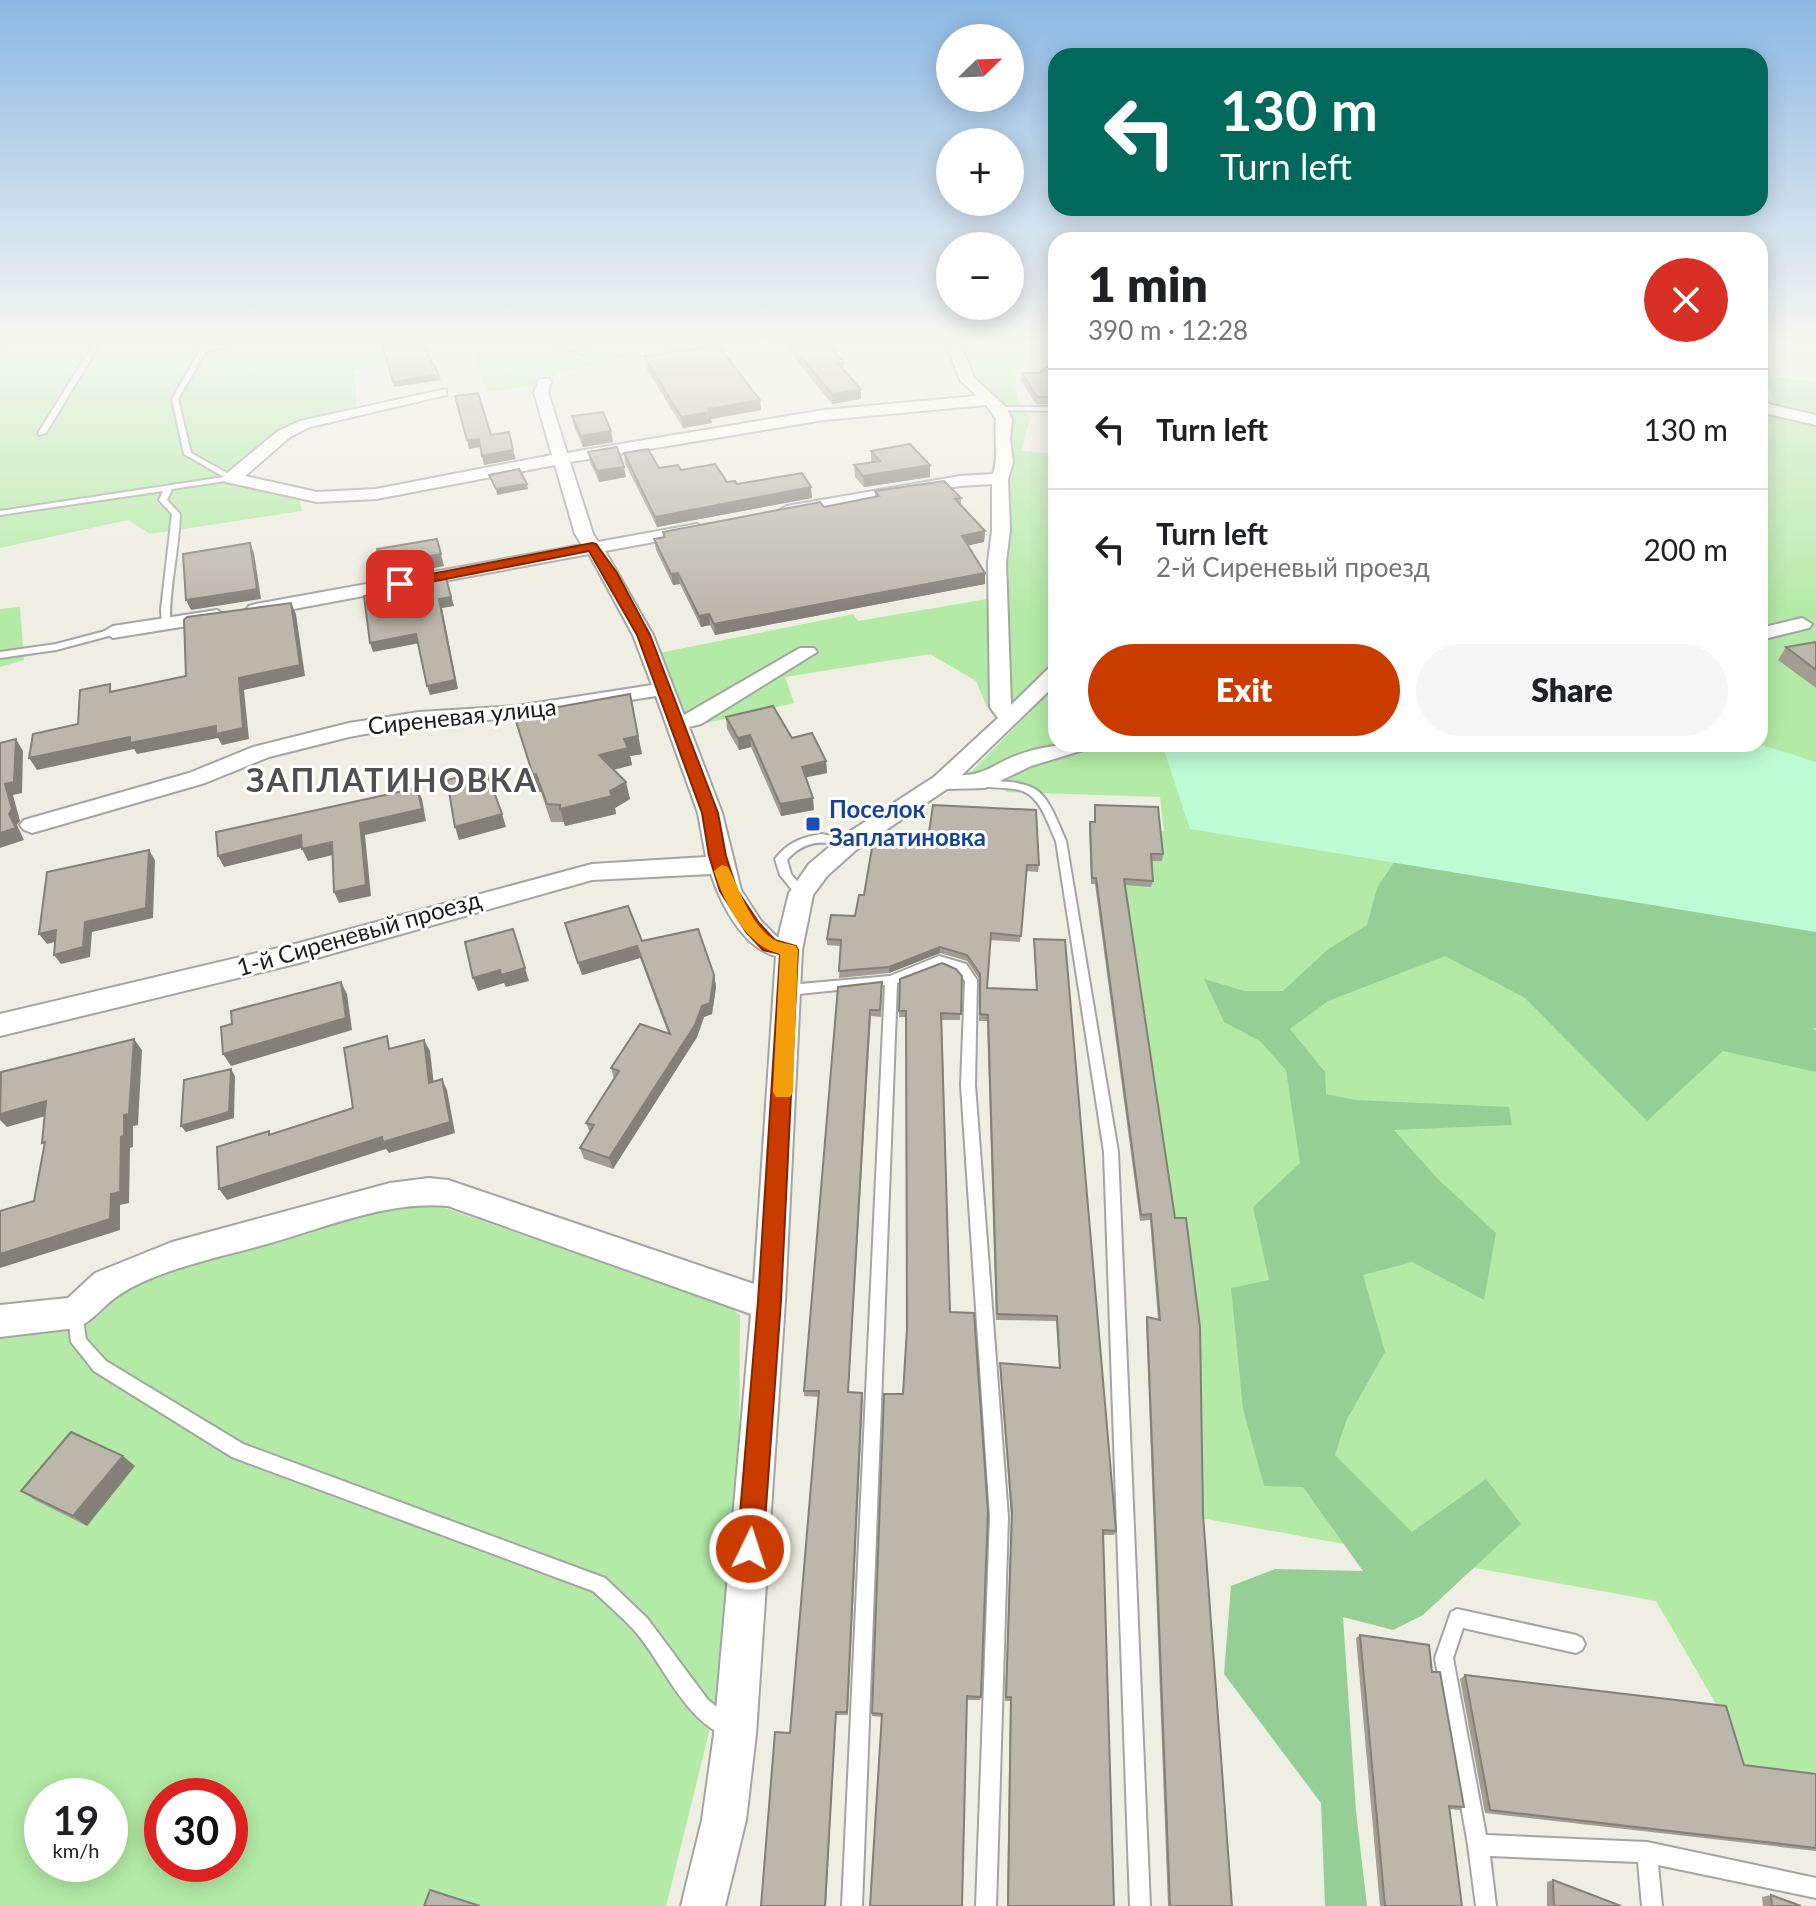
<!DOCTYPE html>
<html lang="en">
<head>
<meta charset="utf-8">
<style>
  :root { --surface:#fff; --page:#f6f6f6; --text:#202124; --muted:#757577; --line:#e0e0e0; --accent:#ca3b00 }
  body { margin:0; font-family:Lato,sans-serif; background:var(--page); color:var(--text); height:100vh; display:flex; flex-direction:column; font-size:30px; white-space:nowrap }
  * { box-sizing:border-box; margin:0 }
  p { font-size:26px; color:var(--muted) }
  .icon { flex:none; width:44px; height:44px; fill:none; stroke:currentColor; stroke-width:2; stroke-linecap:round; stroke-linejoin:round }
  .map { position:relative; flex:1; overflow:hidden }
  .side { position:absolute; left:1048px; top:232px; width:720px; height:520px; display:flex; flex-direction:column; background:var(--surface); border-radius:24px; box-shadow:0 4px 20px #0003 }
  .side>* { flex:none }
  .banner { position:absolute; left:1048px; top:48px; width:720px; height:168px; border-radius:24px; box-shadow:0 4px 20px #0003; background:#00695c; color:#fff; overflow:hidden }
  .needle { width:52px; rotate:67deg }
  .tools { position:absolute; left:936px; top:24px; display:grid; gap:16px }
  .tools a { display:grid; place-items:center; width:88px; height:88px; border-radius:50%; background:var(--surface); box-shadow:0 4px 20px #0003; font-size:40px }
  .speed { position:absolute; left:24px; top:1778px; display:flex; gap:16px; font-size:40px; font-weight:700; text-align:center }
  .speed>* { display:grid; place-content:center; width:104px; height:104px; border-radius:50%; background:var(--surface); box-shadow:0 4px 20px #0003; line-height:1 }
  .speed small { font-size:20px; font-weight:400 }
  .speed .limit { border:12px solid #d22; background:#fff; color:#111 }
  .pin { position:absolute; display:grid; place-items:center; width:68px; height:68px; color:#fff; margin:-34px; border-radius:16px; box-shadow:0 4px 12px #0006 }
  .me { position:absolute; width:88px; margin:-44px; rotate:4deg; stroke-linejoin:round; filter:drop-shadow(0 0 6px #0008) }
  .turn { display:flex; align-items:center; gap:28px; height:168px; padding:0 40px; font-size:36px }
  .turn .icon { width:104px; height:104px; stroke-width:2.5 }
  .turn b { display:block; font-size:56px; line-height:68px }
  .round { display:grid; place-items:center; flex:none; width:84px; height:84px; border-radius:42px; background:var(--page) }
  .overview { display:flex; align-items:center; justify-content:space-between; height:136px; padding:0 40px }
  h1 { font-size:48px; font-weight:800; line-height:60px }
  .cta { display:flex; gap:16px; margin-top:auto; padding:16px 40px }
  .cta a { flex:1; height:92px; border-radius:48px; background:var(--accent); color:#fff; font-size:32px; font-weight:800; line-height:92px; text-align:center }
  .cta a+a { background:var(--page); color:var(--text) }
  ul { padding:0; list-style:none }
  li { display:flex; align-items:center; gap:24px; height:120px; padding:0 40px; border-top:2px solid var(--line) }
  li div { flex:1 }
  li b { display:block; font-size:30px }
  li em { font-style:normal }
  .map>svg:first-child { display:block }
</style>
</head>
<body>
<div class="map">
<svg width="1816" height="1906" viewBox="0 0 1816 1906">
  <rect width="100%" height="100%" fill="#eeeee2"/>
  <g fill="#b3eba6" fill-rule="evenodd">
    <path d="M0 345H382L377 366 354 370 357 407 286 427 236 468 246 477 298 491 302 511 150 534 128 520 0 548Z"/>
    <path d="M470 345H670L559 373 539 385 487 392Z"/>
    <path d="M960 345H1019C1013 372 1010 396 1030 417L1021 451 1056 454V658L1018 701 1012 702 1006 563 1011 462 1007 439 1010 413 1004 404 975 381Z"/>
    <path d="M1766 376 1816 382V419L1776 409Z"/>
    <path d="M1760 409 1816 422V1777L1737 1768 1719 1709 1656 1601 1201 1518 1173 1224 1123 885 1150 861H1161L1159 832 1164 831 1160 797 1006 792 1005 780 970 773 1056 685V744H1760V449L1765 447 1760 444Z"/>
    <path d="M993 598 994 707H987L976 681 930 654 785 677 794 703 690 727 659 653 853 614 858 621Z"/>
    <path d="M20 607 24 660 0 667V609Z"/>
    <path d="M427 1202 727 1305 740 1315 739 1470 717 1700 666 1906H0V1315H62L87 1322 110 1297 174 1267 390 1208ZM42 1796H110V1864H42ZM162 1796H230V1864H162Z"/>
  </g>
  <path fill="#95cf95" d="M1416 829 1816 899V1028H1812L1816 1031V1072L1723 1051 1647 1121 1525 998 1445 956 1328 1001 1290 1029 1325 1072 1326 1094 1355 1100 1509 1107 1512 1125 1394 1130 1437 1178 1496 1233 1484 1300 1412 1262 1363 1275 1385 1352 1346 1421 1335 1455 1412 1532 1486 1479 1521 1524 1423 1615 1393 1630 1343 1617 1356 1811 1367 1906H1325L1321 1803 1224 1674 1231 1586 1275 1569 1363 1571 1303 1487 1264 1486 1243 1409 1231 1288 1269 1280 1253 1207 1300 1163 1286 1070 1260 1041 1224 1022 1204 979 1245 991H1283L1327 950 1367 925 1377 888Z"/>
  <path fill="#bdfbd4" d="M1162 744H1759L1816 762V932L1190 829Z"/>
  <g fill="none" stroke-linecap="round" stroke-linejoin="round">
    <defs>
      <g id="lane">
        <path d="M0 345H6L0 351Z"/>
        <path d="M93 345H99L46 433 39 435 38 433Z"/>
        <path d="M203 345H231L206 351 178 399 191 453 236 478 232 480 172 489 167 500 180 514C179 551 169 587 170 624L166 627 162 624 161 610 172 514 159 500 163 491 0 515V511L224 477 184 454 172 399Z"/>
        <path d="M558 345H567L587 353 582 354Z"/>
        <path d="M1000 407H1056V411L998 410V408Z"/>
        <path d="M113 629 116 630V634L56 650 0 658V652L56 644Z"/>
        <path d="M979 780C1041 783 1042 784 1066 841L1118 1152 1150 1906H1130L1104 1152 1056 841C1046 820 1040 792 1014 789 1001 787 988 788 975 785L974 783Z"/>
        <path d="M821 834 844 838 854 844 848 848C825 839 804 840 787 860L791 874 807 893 805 896H797L780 875 775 859C787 843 802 837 821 834Z"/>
        <path d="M939 956 966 964 977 980 975 1085 1008 1517 996 1906H976L990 1517 961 1085 965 981C946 953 921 972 897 983L862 1906H842L885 985 789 995 785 993 783 990 785 987 789 985 890 976Z"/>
        <path d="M76 1306 81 1308 86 1339 106 1361 243 1444 605 1578 647 1618 708 1700 734 1720 737 1727 734 1734 727 1737C682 1718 664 1664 634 1630 621 1616 607 1604 593 1591L232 1457 94 1371 71 1342 68 1313 71 1308Z"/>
        <path d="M1457 1609 1576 1635 1582 1638 1585 1644 1582 1650 1576 1653 1463 1628 1453 1658 1486 1835 1647 1842 1816 1878V1898L1658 1865 1662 1906H1642L1638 1862 1490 1856 1496 1906H1476L1468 1845 1435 1658 1451 1612Z"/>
      </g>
      <g id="street">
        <path d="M947 345H961L974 378 1005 406 1012 419 1010 438 1013 462 1008 479 1010 530 1006 562 1011 705 1049 668 1056 666V684L962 775C982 776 997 763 1015 756 1041 746 1063 744 1090 744L1087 749 1031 766 985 788 947 789 856 850 827 876 813 895 802 950 785 1301 756 1734 746 1820 725 1906H681L702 1820 714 1734 751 1314 448 1206C387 1200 322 1229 263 1245 220 1257 156 1270 119 1295 103 1305 94 1321 76 1328L0 1337V1305L68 1298 95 1273 172 1242 390 1183 429 1178 448 1180 754 1284 776 956C743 948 721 904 711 874L592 880 299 963 0 1036V1014L299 943 592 864 706 857 698 813 656 696 517 718 419 724 349 737 269 757 205 783 32 833 24 830 20 825 24 820 189 773 253 747 349 723 419 712 517 706 652 685 633 635 589 554 256 616 249 614 246 610 249 606 256 604 582 545 575 534 555 465 376 499 317 502 226 482 224 478 226 474 278 431 300 421 446 389V395L310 427 290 437 245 476 317 492 376 489 552 455 534 392 539 379H549L551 382 548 392 567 453 824 410 977 396 960 380ZM986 405 996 419C994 438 999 456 993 474L960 476 787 506 778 511 787 516 960 486 992 484V530L988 562 990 707 998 718 934 777 840 838 809 864 789 893 778 938 761 921 741 890 722 813 689 727 701 724 817 652 814 648H800L684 715 653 635 605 551 697 534 706 529 697 524 598 542 593 534 570 462 824 420Z"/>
        <path d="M1760 402 1816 415V425L1760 412Z"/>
        <path d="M217 610 227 616 224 620 113 638 103 632 113 626Z"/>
        <path d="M1802 618 1812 624 1809 628 1760 640V628Z"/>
      </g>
    </defs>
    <use href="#lane" stroke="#a4a4a4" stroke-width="4"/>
    <use href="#street" stroke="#a4a4a4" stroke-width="4"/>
    <use href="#lane" fill="#fff" fill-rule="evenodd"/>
    <use href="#street" fill="#fff" fill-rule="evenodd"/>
  </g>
  <g fill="#a19d93">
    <path d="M784 345H829L844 363V371L861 389V399L832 404Z"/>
    <path d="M644 356 760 400 761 410 711 419 712 423 683 428 645 366Z"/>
    <path d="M1056 361V404H1036L1021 381 1022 373H1039Z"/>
    <path d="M572 416 613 442 583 447 574 427Z"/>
    <path d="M871 451 930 465V477L864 487 855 477 854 465 871 462Z"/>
    <path d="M588 452 626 477 599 482 590 462Z"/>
    <path d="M624 453 659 468 681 470 727 482 812 498 657 527 625 463Z"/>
    <path d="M875 491 961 498V505L985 531 984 542 968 545 985 573V584L715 635 710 625 701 627 680 584 673 585 656 550 654 539 664 538 663 532 824 507 875 497Z"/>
    <path d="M1816 642V688L1778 660 1786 647Z"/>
    <path d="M514 715 642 754 630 756 632 765 614 770 630 799 615 808 616 814 565 826 564 822H551L541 792H538Z"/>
    <path d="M726 717 792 738 826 761 827 773 806 777 814 810 781 816 751 747 739 750 727 729Z"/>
    <path d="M1095 805 1163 854 1162 861H1152L1153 881 1151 887 1125 885 1203 1514 1232 1906H1168L1146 1322 1147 1317 1158 1319 1150 1220 1140 1221 1095 884H1091L1089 828 1090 822H1094Z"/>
    <path d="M874 836 1039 865 1038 872 1026 871 1020 942 990 940 987 988 1036 990 1034 939 1116 1531 1114 1535H1103L1114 1906H1007L1010 1701H1005L1011 1517 1000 1369V1363L1059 1367 1056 1321 996 1320 987 1021H979L980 980 967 961 940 953 889 973 839 978 841 946 827 945V939L855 916 864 895Z"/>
    <path d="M565 923 642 941 714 975 716 987 712 1014 704 1017 697 1037 613 1169 584 1159 580 1148 590 1133 586 1123 614 1079 611 1068 668 1033 640 958 582 975Z"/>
    <path d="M962 976 960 1020H942L950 1312 981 1697 980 1700H967L882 1717 872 1716 903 1394 907 1328 906 1017H899L900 979Z"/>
    <path d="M882 982 881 1017 871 1016 848 1392 863 1398 848 1715H836L790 1733 819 1397 804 1396V1391L838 987Z"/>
    <path d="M135 1466 87 1526 35 1500 21 1491Z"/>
    <path d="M1360 1635 1464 1807 1459 1810 1450 1809 1462 1906H1380L1356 1638Z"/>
    <path d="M1465 1675 1744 1765 1816 1774V1851L1485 1813 1460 1679Z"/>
    <path d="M1553 1880 1621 1906H1547V1882Z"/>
    <path d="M1771 1895 1801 1906H1763L1762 1897Z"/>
  </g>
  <g fill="#838078">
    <path d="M439 375 441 380 394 387 393 382Z"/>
    <path d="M861 389V399L832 404V394Z"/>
    <path d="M760 400 761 410 711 419 712 423 683 428 681 417 708 409Z"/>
    <path d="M611 431 613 442 583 447 581 436Z"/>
    <path d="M479 439 481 447 469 449 467 440Z"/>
    <path d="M513 450 516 459 484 465 482 456Z"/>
    <path d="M930 465V477L864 487 863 476Z"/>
    <path d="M624 467 626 477 599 482 597 471Z"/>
    <path d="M527 484 528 489 497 495 496 489Z"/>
    <path d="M811 487 812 498 657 527 655 517Z"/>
    <path d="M985 531 984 542 962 547V536Z"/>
    <path d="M437 539 444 566 384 578 380 566Z"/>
    <path d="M250 543 254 553 261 599 191 610 186 600Z"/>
    <path d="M678 573 680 584 673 585 671 574Z"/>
    <path d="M985 573V584L715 635 714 624Z"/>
    <path d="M445 574 454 606 442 608 458 689 430 695 427 686 439 599Z"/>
    <path d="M291 603 296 614 305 676 244 690 249 739 222 745 218 738 137 754 134 749 37 770 29 758 239 678Z"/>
    <path d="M709 614 710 625 701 627 699 616Z"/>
    <path d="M416 634 420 643 373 652 370 643Z"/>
    <path d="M630 694 642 754 630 756 632 765 603 772 599 755 624 739Z"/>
    <path d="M750 735 751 747 739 750 738 738Z"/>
    <path d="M16 739 23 751 22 793 13 795 20 821 17 825 24 840 0 848V833L9 814 5 784Z"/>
    <path d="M826 761 827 773 803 778 802 767Z"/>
    <path d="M536 774 541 792H538L533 775Z"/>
    <path d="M626 782 630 799 615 808 616 814 565 826 560 809 610 791Z"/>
    <path d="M417 788 422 799 426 821 365 835 371 896 339 903 334 892 360 823Z"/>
    <path d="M813 798 814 810 781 816 780 804Z"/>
    <path d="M502 814 506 827 459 840 455 827Z"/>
    <path d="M301 835 306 847 224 867 218 856Z"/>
    <path d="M332 842 337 854 308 861 302 849Z"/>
    <path d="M149 850 155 860 153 918 92 932 90 957 61 964 54 955 85 922Z"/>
    <path d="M513 929 529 981 506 987 504 983 478 991 473 978Z"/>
    <path d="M56 930 63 940 47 944 39 934Z"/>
    <path d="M637 946 640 958 582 975 578 963Z"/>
    <path d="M940 947V953L889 973V967Z"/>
    <path d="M714 975 716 987 712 1014 704 1017 697 1037 613 1169 609 1158 702 1006Z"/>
    <path d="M341 982 347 994 352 1030 231 1066 223 1054Z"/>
    <path d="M871 1016 848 1398V1392Z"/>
    <path d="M134 1039 142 1050 138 1125 133 1126V1147L130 1148 129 1203 120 1205V1230L0 1268V1254L111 1194 124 1115Z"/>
    <path d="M424 1040 430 1051 435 1094 429 1083Z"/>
    <path d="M231 1069 235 1076 234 1118 186 1132 181 1126Z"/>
    <path d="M442 1079 447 1090 455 1133 389 1153 386 1149 227 1200 219 1189Z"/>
    <path d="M46 1101 56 1113 7 1127 0 1120V1114Z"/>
    <path d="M123 1456 135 1466 87 1526 73 1516Z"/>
    <path d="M836 1712 826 1906H825Z"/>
  </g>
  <g fill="#bbb7ab" stroke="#838078" stroke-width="2">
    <path d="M382 345H423L439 375 393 382Z"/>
    <path d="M718 345 760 400 708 409 710 412 681 417 644 356Z"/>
    <path d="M791 345H829L844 363 838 364 861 389 832 394Z"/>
    <path d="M1056 361V379L1053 378 1056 382V397H1037L1022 373H1039Z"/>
    <path d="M478 393 491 435 509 432 513 450 482 456 479 439 467 440 455 396Z"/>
    <path d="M603 412 611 431 581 436 572 416Z"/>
    <path d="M910 444 930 465 863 476 854 465 880 461 871 451Z"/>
    <path d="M617 447 624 467 597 471 588 452Z"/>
    <path d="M648 449 659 468 678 465 681 470 715 464 727 482 735 481 737 484 802 473 811 487 655 517 624 453Z"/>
    <path d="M519 469 527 484 496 489 489 475Z"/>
    <path d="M944 481 961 498 955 499 985 531 962 536 985 573 714 624 709 614 699 616 678 573 671 574 654 539 665 537 663 532 820 502 824 507 879 496 875 491Z"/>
    <path d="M437 539 441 554 380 566 377 549Z"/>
    <path d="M250 543 257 589 186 600 183 554Z"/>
    <path d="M445 574 451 597 439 599 455 680 427 686 416 634 370 643 364 596 384 592 383 586Z"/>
    <path d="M291 603 300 665 239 678 243 728 216 734V726L130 743V737L29 758 33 734 78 724 80 690 110 684V692L186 676 184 620 187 617Z"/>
    <path d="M1816 642V670L1786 647Z"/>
    <path d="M630 694 638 736 624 739 628 748 599 755 626 782 610 791 612 796 560 809V805L547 804 536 774 533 775 514 715Z"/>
    <path d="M773 706 792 738 812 733 826 761 802 767 813 798 780 804 750 735 738 738 726 717Z"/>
    <path d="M16 739 14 782 5 784 12 809 9 814 16 828 0 833V743Z"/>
    <path d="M486 770 502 814 455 827 447 780Z"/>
    <path d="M417 788 422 809 360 823 366 885 334 892 332 842 302 849 301 835 218 856 216 832Z"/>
    <path d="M933 805 1036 810 1039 865H1027L1021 936 991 933 987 988 1037 990 1034 939 1065 940 1116 1531 1103 1530 1114 1906H1008L1011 1697H1006L1012 1512 1000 1363 1060 1368 1057 1316 997 1314 988 1015 980 1014V974L967 955 940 947 889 967 839 971 841 940 827 939 831 915 855 916 859 895H864L874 836 928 839Z"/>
    <path d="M1095 805 1158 807 1163 854H1151L1153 881 1124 879 1175 1218H1186L1200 1327 1203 1514 1232 1906H1170L1147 1317 1160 1320 1151 1214 1141 1215 1096 878H1092L1090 822H1095Z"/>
    <path d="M149 850 146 908 85 922 83 947 54 955 56 930 39 934 47 872Z"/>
    <path d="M628 906 642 941 698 929 714 975 710 1003 702 1006 695 1025 609 1158 580 1148 594 1125 586 1123 619 1071 611 1068 640 1024 670 1034 637 946 578 963 565 923Z"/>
    <path d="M513 929 525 968 501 975 500 970 473 978 465 942Z"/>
    <path d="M942 963 956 969 962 976 961 1014 941 1013 950 1312 974 1313 988 1512 981 1697 967 1696 962 1906H870L882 1714 872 1713 884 1394H903L907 1328 906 1011H899L900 979Z"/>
    <path d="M341 982 346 1018 223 1054 221 1027 232 1024 231 1011Z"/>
    <path d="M882 982 880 1010H870L848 1392 862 1393 847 1712H836L825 1906H761L775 1732 790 1733 819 1391H804L838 987Z"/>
    <path d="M387 1036 389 1049 424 1040 429 1083 442 1079 450 1122 383 1142 382 1137 219 1189 217 1147 269 1131V1135L353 1108 344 1048Z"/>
    <path d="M134 1039 129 1114 124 1115V1136L121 1137 120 1192 111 1194 110 1219 0 1254V1211L34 1201 45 1142 42 1143 46 1101 0 1114 1 1072Z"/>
    <path d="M231 1069 229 1112 181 1126 184 1080Z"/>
    <path d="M71 1432 123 1456 73 1516 21 1491Z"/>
    <path d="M1360 1635 1429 1645 1432 1672H1440L1464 1807 1449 1806 1462 1906H1385Z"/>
    <path d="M1465 1675 1726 1706 1744 1765 1816 1774V1848L1490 1810Z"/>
    <path d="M1553 1880 1621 1906H1554Z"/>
    <path d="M430 1890 480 1906H424Z"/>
    <path d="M1771 1895 1801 1906H1772Z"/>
  </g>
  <linearGradient id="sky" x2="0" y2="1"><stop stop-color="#8bb8e4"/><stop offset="0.56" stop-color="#f7f7f2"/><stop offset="1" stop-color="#f7f7f2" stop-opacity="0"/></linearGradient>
  <rect width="1816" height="612" fill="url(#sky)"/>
  <path fill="#ca3b00" stroke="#832600" stroke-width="2" d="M592 543 596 544 617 573 650 635 718 813 726 856 737 890 759 923 775 940 796 946 798 950 781 1301 763 1549 759 1558 750 1562 741 1558 737 1549 758 1301 780 954 763 950 746 932 720 891 709 856 702 813 637 635 589 551 400 588 393 584 400 580Z"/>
  <path fill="#f59e0b" d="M722 865 728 867C740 889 751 929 777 941 782 943 790 944 796 946L798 950 793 1092 790 1097H776L773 1092 780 954C746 946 724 903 714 871Z"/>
  <rect fill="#1a4fb4" stroke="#fff" stroke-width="3" x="805" y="816" width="16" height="16" rx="4"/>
  <g text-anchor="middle" stroke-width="6" stroke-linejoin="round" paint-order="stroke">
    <g font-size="24" fill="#1d1d1d" stroke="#fff">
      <text transform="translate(462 717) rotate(-6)" y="8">Сиреневая улица</text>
      <text transform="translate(359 934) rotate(-16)" y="8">1-й Сиреневый проезд</text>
    </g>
    <g font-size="24" font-weight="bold" fill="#164399" stroke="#fff" text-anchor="start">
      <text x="829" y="818">Поселок<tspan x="829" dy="28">Заплатиновка</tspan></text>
    </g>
    <g font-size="32" font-weight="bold" letter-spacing="2" fill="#505050" stroke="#fff">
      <text x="392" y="792">ЗАПЛАТИНОВКА</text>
    </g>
  </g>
</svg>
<div class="tools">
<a><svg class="needle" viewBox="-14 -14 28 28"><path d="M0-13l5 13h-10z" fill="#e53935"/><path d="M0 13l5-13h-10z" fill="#757577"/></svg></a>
<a>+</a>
<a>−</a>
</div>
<div class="speed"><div>19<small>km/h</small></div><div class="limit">30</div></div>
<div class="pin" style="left:400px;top:584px;background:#d93025"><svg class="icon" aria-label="arrive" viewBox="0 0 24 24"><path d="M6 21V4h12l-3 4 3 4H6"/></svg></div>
<svg class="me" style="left:750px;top:1549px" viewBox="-20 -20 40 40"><circle r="17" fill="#ca3b00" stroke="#fff" stroke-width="3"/><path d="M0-11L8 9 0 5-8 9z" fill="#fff"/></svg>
<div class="banner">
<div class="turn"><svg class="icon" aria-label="left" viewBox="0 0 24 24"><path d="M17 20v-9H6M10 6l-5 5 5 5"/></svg><div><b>130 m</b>Turn left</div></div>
</div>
<section class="side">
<div class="overview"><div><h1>1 min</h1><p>390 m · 12:28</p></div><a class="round" style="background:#d93025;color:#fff"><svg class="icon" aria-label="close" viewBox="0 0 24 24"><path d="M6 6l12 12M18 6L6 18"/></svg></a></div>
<ul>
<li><svg class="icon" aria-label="left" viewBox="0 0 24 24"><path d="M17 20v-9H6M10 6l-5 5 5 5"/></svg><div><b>Turn left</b></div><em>130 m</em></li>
<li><svg class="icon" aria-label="left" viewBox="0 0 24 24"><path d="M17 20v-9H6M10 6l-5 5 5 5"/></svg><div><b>Turn left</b><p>2-й Сиреневый проезд</p></div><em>200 m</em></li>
</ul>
<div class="cta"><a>Exit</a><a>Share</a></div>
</section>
</div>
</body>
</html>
